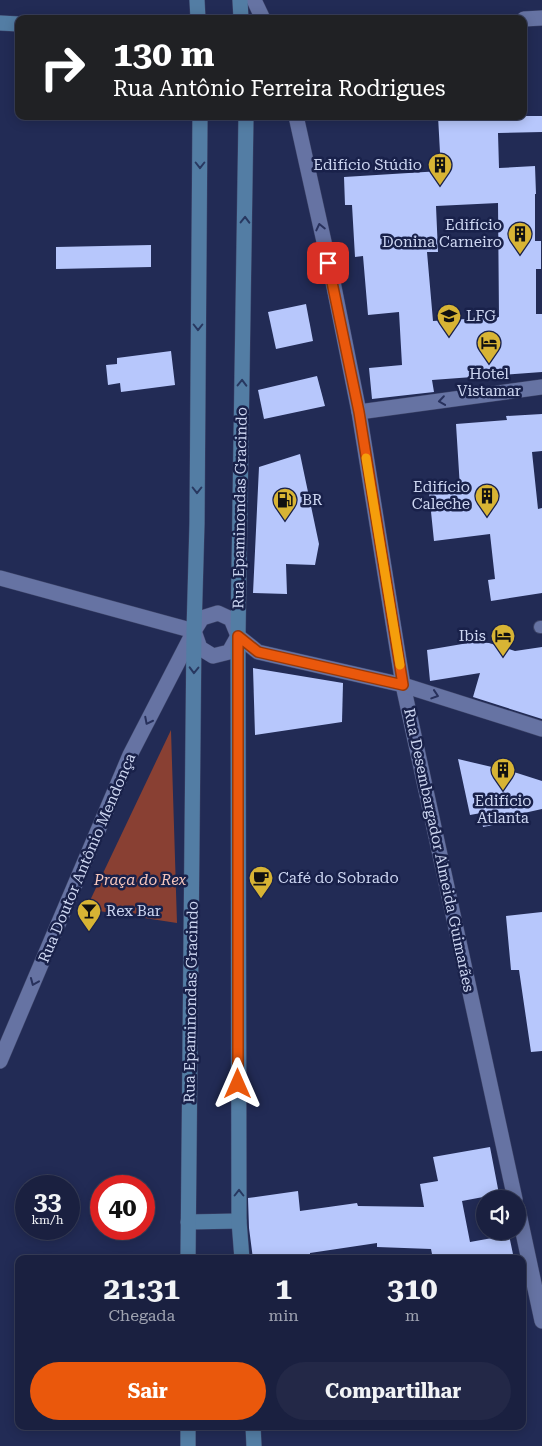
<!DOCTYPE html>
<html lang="pt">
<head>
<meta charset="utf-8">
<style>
  :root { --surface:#1a2040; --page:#232847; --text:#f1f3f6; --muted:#9fa3b1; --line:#383e59; --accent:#ea580c }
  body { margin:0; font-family:"Roboto Serif",serif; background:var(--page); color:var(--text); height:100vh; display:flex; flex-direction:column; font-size:19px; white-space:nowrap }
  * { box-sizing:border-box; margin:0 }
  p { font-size:16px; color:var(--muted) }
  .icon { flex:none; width:28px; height:28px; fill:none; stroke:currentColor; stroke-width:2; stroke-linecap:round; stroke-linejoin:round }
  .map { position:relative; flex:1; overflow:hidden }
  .sheet { position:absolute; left:15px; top:1255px; width:511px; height:175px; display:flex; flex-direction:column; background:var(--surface); border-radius:10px; box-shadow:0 2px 12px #0003,0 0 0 1px var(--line) }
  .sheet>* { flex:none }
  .hud { position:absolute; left:15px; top:15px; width:512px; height:105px; border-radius:10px; box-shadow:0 2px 12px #0003,0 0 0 1px var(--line); background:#202124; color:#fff; overflow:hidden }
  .fabs { position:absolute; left:476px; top:1190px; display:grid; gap:10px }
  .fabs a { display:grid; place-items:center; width:50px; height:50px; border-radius:50%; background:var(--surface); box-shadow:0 2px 12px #0003,0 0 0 1px var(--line); font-size:25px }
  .speed { position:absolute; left:15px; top:1175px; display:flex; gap:10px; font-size:25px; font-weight:700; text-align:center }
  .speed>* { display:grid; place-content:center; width:65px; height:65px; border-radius:50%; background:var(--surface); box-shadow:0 2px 12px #0003,0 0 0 1px var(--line); line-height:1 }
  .speed small { font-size:12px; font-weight:400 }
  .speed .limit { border:8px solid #d22; background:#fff; color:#111 }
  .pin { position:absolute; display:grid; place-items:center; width:42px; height:42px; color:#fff; margin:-21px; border-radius:10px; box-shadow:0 2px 8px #0006 }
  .me { position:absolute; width:55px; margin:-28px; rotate:0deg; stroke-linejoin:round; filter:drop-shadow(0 0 4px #0008) }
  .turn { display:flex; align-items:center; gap:18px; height:105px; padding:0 15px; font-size:22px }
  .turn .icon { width:65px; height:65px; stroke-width:2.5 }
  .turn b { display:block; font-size:35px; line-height:42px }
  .eta { display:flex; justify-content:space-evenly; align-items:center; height:85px; text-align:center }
  .eta b { font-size:30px; font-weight:700; line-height:35px }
  .button { display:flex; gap:10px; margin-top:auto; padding:10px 15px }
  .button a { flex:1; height:58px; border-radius:30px; background:var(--accent); color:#fff; font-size:20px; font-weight:700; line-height:58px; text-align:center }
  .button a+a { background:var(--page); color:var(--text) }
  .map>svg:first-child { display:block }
</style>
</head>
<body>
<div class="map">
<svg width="542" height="1446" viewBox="0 0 542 1446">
  <rect width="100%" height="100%" fill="#222b55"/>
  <path fill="#894033" d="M171 730 177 923 86 909Z"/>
  <g fill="#b7c7fc" fill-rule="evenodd">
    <path d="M438 116H542V132L498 133 499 168 535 166 536 194H535V241H541V269H536V314H542V372L432 380 434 392 372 399 369 368 402 365 399 312 368 315 363 256 355 257 352 205H345L344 177 441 171ZM498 203 499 317 433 321 427 252H438L436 206Z"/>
    <path d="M151 245V267L56 269V247Z"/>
    <path d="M306 304 313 341 276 349 268 312Z"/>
    <path d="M171 351 175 385 121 392 120 383 108 385 106 365 117 364V358Z"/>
    <path d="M317 376 325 406 264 419 258 390Z"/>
    <path d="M542 414V451L532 452 538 509 542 508V593L491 601 488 580 495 579 490 534 434 541 429 492 460 488 456 424 507 420 506 416Z"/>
    <path d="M300 454 319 544 315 565 286 564 287 594 253 593 259 467Z"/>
    <path d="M474 642 489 643 515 651 542 647V719L473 697 480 673 430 681 427 650Z"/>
    <path d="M253 668 343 683 342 722 255 735Z"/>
    <path d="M458 759 517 773 542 781V809L524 813 525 819 483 827 481 813 470 815Z"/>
    <path d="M542 912V1051L531 1052 519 970H511L506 916Z"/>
    <path d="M490 1147 499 1194 462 1201 470 1242 509 1235 514 1259H433L431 1249 377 1247V1243L310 1253V1256L291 1259H253L249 1228 248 1198 298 1191 300 1211 357 1203 358 1206 424 1207 420 1184 438 1181 433 1157Z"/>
  </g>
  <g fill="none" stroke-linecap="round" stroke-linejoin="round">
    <defs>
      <path id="lane" d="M540 627H542"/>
      <g id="street">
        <path d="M254 0 263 19"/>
        <path d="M524 19 542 18"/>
        <path d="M296 116 333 282 359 412 403 685 515 1199"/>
        <path d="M359 412 542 387"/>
        <path d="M0 578 194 631"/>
        <path d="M194 631 200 648 213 656 229 652 238 636 258 652 403 685 542 729"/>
        <path d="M0 1061 130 755 194 631 202 618 218 613 231 619 238 636"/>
        <path d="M518 1209 542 1321"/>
      </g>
      <g id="secondary">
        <path d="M197 0 198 19"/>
        <path d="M240 0 241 19"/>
        <path d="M0 23 19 24"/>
        <path d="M188 1222 239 1221"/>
        <path d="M188 1259 194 631 197 523 200 116"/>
        <path d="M242 1259 239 1221 238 636 246 116"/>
        <path d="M253 1426 254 1446"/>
        <path d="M188 1446V1426"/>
      </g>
    </defs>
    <use href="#lane" stroke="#3e4569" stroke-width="14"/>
    <use href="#street" stroke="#3e4569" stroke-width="16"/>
    <use href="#secondary" stroke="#3e4569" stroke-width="16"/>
    <use href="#lane" stroke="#6673a3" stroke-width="12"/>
    <use href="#street" stroke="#6673a3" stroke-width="15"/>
    <use href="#secondary" stroke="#537da4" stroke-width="15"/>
  </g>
  <defs><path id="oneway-chevron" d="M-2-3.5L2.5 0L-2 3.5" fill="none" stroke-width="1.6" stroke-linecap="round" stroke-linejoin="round" transform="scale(1.25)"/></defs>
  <g stroke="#283860">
    <use href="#oneway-chevron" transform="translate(200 165) rotate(90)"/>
    <use href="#oneway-chevron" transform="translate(245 220) rotate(-89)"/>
    <use href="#oneway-chevron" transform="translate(198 327) rotate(90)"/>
    <use href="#oneway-chevron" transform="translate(242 383) rotate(-89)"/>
    <use href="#oneway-chevron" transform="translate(197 490) rotate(90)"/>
    <use href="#oneway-chevron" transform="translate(194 670) rotate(91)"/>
    <use href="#oneway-chevron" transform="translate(239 1193) rotate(-90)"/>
  </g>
  <g stroke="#28315c">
    <use href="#oneway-chevron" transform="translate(320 227) rotate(-103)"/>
    <use href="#oneway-chevron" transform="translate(442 401) rotate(172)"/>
    <use href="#oneway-chevron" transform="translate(435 695) rotate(18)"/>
    <use href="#oneway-chevron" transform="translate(148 721) rotate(117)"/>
    <use href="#oneway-chevron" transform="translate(34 982) rotate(113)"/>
  </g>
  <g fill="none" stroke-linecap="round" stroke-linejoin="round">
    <defs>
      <path id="route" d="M238 1084V636L258 652 403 685 359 412 328 263"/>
    </defs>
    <use href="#route" stroke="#983908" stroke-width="12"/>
    <use href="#route" stroke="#ea580c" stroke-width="9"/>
    <path stroke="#f59e0b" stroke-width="9" d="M366 458 400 665"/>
  </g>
  <defs>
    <symbol id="building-pin" viewBox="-11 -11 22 30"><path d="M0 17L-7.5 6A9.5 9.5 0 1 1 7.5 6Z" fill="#d8b434" stroke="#19214a"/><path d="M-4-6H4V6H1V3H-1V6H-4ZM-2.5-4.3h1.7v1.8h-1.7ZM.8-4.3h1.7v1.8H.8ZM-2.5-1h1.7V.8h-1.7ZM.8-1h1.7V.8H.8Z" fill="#111"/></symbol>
    <symbol id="school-pin" viewBox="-11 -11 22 30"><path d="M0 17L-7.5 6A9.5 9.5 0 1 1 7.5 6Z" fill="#d8b434" stroke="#19214a"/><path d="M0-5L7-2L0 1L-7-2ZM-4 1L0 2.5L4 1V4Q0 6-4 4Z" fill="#111"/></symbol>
    <symbol id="hotel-pin" viewBox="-11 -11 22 30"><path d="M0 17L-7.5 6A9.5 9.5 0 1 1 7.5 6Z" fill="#d8b434" stroke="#19214a"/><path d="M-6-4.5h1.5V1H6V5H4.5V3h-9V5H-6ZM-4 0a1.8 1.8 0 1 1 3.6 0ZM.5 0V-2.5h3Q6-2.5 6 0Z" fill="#111"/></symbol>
    <symbol id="fuel-pin" viewBox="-11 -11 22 30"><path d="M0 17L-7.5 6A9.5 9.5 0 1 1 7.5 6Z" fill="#d8b434" stroke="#19214a"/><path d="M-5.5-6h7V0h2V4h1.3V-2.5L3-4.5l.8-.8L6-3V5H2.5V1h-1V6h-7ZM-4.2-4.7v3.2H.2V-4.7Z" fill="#111"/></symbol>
    <symbol id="cafe-pin" viewBox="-11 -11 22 30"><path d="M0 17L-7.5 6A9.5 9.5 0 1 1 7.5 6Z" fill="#d8b434" stroke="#19214a"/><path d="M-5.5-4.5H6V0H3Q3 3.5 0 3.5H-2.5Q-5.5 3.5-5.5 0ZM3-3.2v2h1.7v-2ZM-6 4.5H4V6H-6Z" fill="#111"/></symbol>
    <symbol id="bar-pin" viewBox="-11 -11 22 30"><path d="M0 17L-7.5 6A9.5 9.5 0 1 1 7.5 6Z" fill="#d8b434" stroke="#19214a"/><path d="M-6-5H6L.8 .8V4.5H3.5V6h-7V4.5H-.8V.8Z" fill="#111"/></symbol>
  </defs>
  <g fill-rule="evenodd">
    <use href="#building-pin" x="426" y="151" width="28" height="38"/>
    <use href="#building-pin" x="506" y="220" width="28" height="38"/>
    <use href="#school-pin" x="435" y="302" width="28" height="38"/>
    <use href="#hotel-pin" x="475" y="329" width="28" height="38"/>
    <use href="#building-pin" x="473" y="482" width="28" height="38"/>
    <use href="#fuel-pin" x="271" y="486" width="28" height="38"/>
    <use href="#hotel-pin" x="489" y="622" width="28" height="38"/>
    <use href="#building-pin" x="489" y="756" width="28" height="38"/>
    <use href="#cafe-pin" x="247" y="864" width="28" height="38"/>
    <use href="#bar-pin" x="75" y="897" width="28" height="38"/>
  </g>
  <g text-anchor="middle" stroke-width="5" stroke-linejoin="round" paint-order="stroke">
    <g font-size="15" fill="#cdd6f1" stroke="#19214a" text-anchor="end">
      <text x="422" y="170">Edifício Stúdio</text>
      <text x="502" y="230">Edifício<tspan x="502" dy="17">Donina Carneiro</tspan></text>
      <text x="466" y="321" text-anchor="start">LFG</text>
      <text x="489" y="379" text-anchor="middle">Hotel<tspan x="489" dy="17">Vistamar</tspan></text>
      <text x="470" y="492">Edifício<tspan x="470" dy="17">Caleche</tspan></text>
      <text x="302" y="505" text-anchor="start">BR</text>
      <text x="486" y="641">Ibis</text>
      <text x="503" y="806" text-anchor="middle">Edifício<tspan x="503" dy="17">Atlanta</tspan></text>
      <text x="278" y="883" text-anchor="start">Café do Sobrado</text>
      <text x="106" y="916" text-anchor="start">Rex Bar</text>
    </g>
    <g font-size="15" fill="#cdd6f1" stroke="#19214a">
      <text transform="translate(240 508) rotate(-89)" y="5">Rua Epaminondas Gracindo</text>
      <text transform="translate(439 850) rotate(78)" y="5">Rua Desembargador Almeida Guimarães</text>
      <text transform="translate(87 858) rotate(-67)" y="5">Rua Doutor Antônio Mendonça</text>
      <text transform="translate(191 1002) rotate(-89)" y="5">Rua Epaminondas Gracindo</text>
    </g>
    <g font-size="15" font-style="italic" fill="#f7c7bd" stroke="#19214a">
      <text x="140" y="885">Praça do Rex</text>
    </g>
  </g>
</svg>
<div class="fabs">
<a><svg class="icon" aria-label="sound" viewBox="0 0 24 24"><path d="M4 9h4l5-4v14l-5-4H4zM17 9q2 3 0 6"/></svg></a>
</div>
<div class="speed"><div>33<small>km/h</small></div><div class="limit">40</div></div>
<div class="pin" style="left:328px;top:263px;background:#d93025"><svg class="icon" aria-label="arrive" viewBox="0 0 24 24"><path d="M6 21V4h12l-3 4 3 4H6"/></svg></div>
<svg class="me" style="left:238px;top:1084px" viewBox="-20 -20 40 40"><path d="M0-17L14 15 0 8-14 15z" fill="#ea580c" stroke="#fff" stroke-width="4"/></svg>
<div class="hud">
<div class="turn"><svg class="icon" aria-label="right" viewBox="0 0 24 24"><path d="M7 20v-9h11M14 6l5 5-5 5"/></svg><div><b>130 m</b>Rua Antônio Ferreira Rodrigues</div></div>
</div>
<section class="sheet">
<div class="eta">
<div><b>21:31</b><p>Chegada</p></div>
<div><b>1</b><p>min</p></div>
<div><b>310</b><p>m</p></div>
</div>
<div class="button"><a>Sair</a><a>Compartilhar</a></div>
</section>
</div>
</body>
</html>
